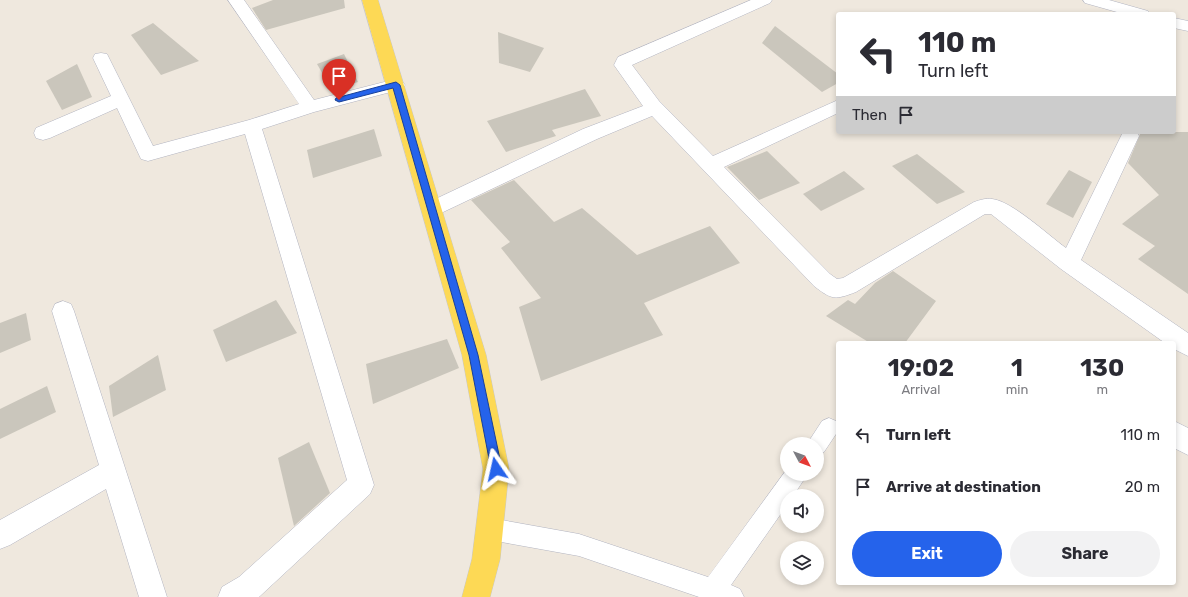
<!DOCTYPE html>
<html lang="en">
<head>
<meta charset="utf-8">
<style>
  :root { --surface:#fff; --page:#f2f2f3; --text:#2b2b33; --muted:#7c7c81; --accent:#2563eb }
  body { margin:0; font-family:Rubik,sans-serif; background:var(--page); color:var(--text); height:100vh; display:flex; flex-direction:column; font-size:15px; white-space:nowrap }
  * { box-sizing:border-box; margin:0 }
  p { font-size:13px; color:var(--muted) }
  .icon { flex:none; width:22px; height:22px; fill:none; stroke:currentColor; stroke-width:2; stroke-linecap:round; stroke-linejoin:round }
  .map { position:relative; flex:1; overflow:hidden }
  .details { position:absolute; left:836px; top:341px; width:340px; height:244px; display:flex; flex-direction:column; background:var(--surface); border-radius:4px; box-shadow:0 2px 6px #0003 }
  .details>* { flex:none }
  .banner { position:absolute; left:836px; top:12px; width:340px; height:122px; border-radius:4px; box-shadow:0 2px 6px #0003; background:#fff; color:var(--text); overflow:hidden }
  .needle { width:26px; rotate:131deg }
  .buttons { position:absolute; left:780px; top:437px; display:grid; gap:8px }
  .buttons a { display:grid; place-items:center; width:44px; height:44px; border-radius:50%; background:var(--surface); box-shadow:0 2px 6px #0003; font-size:20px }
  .pin { position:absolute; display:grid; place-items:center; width:34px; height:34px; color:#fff; margin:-41px -17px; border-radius:50% 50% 50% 0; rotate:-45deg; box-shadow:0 0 4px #0007 }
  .pin .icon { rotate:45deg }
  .me { position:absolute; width:44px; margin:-22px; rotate:349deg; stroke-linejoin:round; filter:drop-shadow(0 0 3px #0008) }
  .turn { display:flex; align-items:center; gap:14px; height:84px; padding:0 16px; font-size:18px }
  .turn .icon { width:52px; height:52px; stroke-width:2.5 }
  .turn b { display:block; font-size:28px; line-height:34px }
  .then { display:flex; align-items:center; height:38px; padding:0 16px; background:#0003; gap:8px; font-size:15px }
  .eta { display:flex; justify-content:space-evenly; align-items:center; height:68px; text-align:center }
  .eta b { font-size:24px; font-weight:700; line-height:28px }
  .action { display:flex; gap:8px; margin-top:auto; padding:8px 16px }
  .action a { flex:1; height:46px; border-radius:24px; background:var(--accent); color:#fff; font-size:16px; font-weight:700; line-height:46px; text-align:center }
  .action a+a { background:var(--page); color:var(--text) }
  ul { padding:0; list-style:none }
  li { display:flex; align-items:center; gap:12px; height:52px; padding:0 16px }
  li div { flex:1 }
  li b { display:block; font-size:15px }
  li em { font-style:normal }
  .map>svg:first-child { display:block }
</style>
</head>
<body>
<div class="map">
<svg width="1188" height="597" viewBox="0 0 1188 597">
  <rect width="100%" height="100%" fill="#efe8de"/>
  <g fill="#cac6bc">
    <path d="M273 0H344L345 8 266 30 252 8Z"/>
    <path d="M153 23 199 61 161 75 131 35Z"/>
    <path d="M775 26 838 74V83L822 92 762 43Z"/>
    <path d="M498 32 544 48 530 72 499 63Z"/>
    <path d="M344 54 358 82 332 90 317 64Z"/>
    <path d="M77 64 92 97 62 110 46 81Z"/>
    <path d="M585 89 601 116 552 130 556 136 506 152 487 121Z"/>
    <path d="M374 129 382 156 313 178 307 150Z"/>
    <path d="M1141 132H1188V294L1138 259 1155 246 1122 224 1159 195 1128 163Z"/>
    <path d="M767 151 800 183 759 200 727 167Z"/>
    <path d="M917 154 965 192 937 204 892 166Z"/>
    <path d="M1069 170 1092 182 1073 218 1046 204Z"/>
    <path d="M844 171 865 189 821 211 803 194Z"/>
    <path d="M514 180 554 222 582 208 637 255 710 226 740 263 644 303 663 335 541 381 519 307 541 298 501 248 510 242 471 200Z"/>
    <path d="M893 271 936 301 905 343H870L826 316 848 300 855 304 875 283Z"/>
    <path d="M276 300 297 333 226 362 213 330Z"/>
    <path d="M26 313 31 340 0 353V323Z"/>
    <path d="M447 339 459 368 373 404 366 364Z"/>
    <path d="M158 355 166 390 113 417 109 386Z"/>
    <path d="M47 386 56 412 0 439V409Z"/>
    <path d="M309 442 330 493 294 526 278 458Z"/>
  </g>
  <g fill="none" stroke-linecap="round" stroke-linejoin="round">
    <defs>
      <g id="service">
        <path d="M829 418 836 421 838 431 824 452 817 455V444H807L822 421Z"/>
        <path d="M787 469V474H807L803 481 793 496H787V505L731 585 740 589 744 597H699L579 556 490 540 482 537 479 529 482 521 490 518 579 534 708 577Z"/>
      </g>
      <g id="minor">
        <path d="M228 0H244L314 100 396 79 402 81 405 85 402 89 314 112 262 129 374 485 370 494 259 597H218L222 587 239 577 347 480 245 134 148 161 141 159 117 108 50 138 43 140 36 138 34 133 36 128 111 96 93 58 95 54 101 53 107 54 153 146 249 120 299 104Z"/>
        <path d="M751 0H772L770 3 632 65 659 101 713 156 838 100V113L724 167 830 274 837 279 843 278 974 202C980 200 986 198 992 199 1012 201 1048 235 1066 248L1123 132H1137L1139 136 1081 260 1188 333V356L1174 349V343H1165L1061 269 991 214H985L856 292C835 300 832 300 814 286L652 116 597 139 439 214 432 217 425 214 422 209 425 204 583 129 643 106 614 65 618 57Z"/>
        <path d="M1083 0H1109L1148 11 1150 14H1124L1085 3Z"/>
        <path d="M1174 18 1188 21V31L1174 28Z"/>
        <path d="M63 301 71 304 74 311 167 597H139L106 489 10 545 0 549V520L99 465 52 311 55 304Z"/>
        <path d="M1174 421 1188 428V455L1174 448Z"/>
      </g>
      <path id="primary" d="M362 0H378L486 355 509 469 500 559 490 597H462L472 559 483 469 462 355Z"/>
    </defs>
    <use href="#service" stroke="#b2b4c1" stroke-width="1"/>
    <use href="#minor" stroke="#b2b4c1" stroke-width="1"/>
    <use href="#primary" stroke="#c8c8c8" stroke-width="1"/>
    <use href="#service" fill="#fff" fill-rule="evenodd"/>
    <use href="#minor" fill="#fff" fill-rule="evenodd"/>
    <use href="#primary" fill="#fdd955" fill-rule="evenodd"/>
  </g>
  <path fill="#2563eb" stroke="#184099" d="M396 82 400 85 478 355 502 469 500 472 496 474 493 472 491 469 469 355 393 88 339 102 335 100 336 98Z"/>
</svg>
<div class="buttons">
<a><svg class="needle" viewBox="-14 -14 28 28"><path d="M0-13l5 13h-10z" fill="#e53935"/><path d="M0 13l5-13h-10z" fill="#7c7c81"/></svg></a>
<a><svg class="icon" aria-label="sound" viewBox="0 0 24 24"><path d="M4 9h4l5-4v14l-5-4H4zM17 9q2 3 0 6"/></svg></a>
<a><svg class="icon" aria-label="layers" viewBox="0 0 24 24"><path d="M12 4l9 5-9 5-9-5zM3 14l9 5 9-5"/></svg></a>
</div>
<div class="pin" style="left:339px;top:100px;background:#d93025"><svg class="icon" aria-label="arrive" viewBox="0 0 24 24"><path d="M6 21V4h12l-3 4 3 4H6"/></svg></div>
<svg class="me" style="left:496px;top:469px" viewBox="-20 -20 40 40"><path d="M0-17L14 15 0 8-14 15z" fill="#2563eb" stroke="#fff" stroke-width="4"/></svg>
<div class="banner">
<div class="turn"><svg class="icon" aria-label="left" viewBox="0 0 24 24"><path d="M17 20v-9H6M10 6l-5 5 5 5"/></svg><div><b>110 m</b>Turn left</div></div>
<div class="then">Then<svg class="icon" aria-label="arrive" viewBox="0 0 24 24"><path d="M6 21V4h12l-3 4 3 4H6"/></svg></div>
</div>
<section class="details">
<div class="eta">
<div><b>19:02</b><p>Arrival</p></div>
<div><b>1</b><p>min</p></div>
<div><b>130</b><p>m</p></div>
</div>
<ul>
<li><svg class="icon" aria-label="left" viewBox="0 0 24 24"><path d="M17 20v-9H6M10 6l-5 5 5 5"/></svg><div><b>Turn left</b></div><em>110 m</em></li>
<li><svg class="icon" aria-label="arrive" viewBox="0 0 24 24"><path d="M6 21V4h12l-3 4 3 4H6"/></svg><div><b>Arrive at destination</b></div><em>20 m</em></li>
</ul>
<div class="action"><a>Exit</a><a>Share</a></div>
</section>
</div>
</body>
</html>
